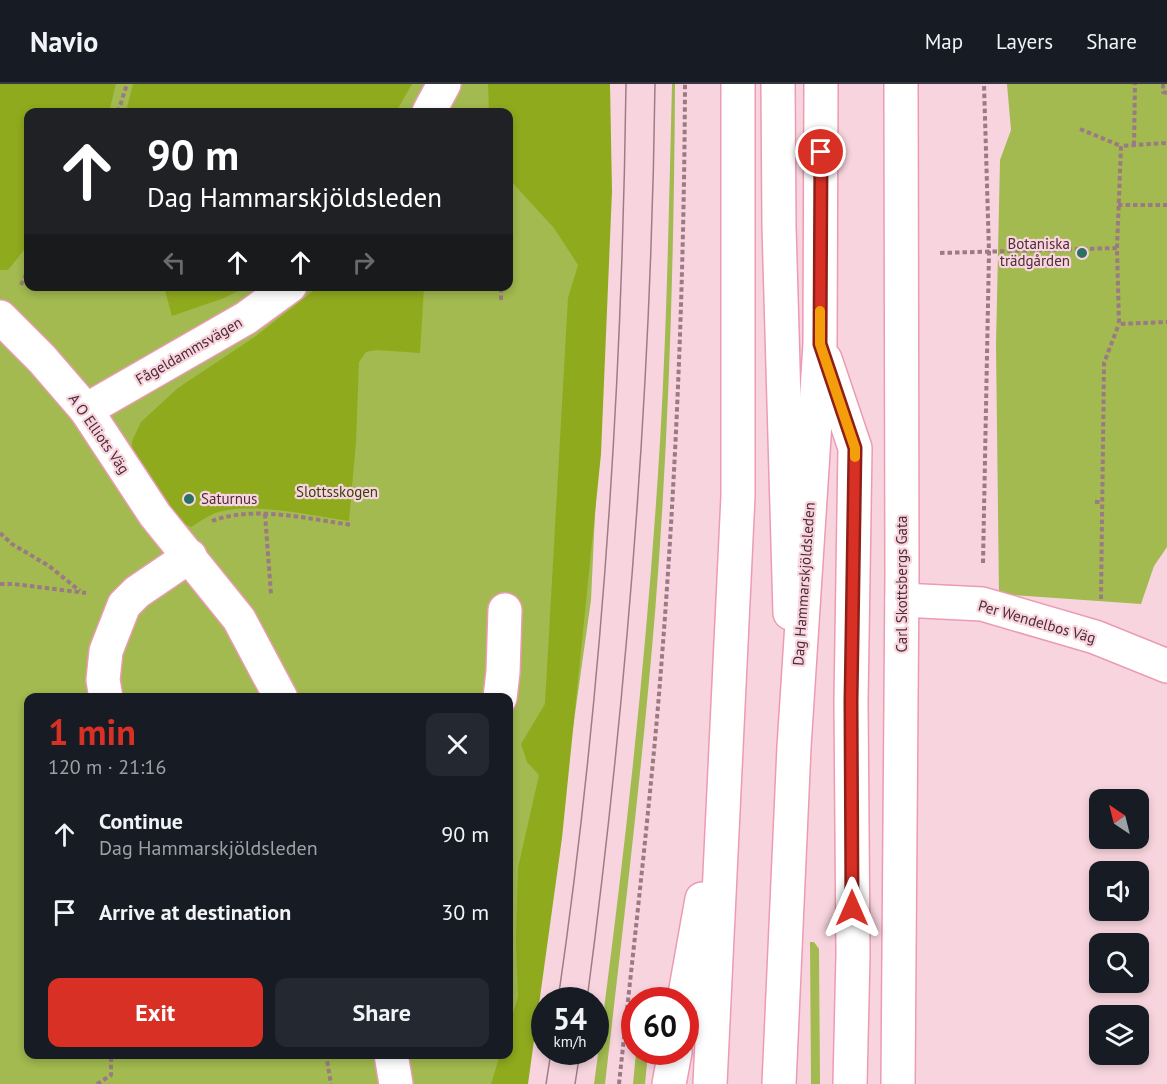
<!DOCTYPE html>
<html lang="en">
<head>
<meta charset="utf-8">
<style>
  :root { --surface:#171b24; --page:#242831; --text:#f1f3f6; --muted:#9ea1a6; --line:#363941; --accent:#d93025 }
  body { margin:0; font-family:"PT Sans",sans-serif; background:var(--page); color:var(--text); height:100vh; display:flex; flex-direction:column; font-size:22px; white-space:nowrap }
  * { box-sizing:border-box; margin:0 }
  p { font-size:20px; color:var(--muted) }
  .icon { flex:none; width:33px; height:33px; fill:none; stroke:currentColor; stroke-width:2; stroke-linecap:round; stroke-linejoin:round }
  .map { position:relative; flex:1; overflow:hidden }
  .side { position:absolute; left:24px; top:609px; width:489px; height:366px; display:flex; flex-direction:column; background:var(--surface); border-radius:12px; box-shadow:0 3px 9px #0003 }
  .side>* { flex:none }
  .top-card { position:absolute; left:24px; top:24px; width:489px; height:183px; border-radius:12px; box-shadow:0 3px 9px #0003; background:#202124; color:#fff; overflow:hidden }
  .needle { width:39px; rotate:325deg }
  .buttons { position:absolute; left:1089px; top:705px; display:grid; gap:12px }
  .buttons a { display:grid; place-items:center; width:60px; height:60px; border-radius:12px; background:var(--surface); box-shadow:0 3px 9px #0003; font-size:30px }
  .speed { position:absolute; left:531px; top:903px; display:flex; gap:12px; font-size:30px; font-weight:700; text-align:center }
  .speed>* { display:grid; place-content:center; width:78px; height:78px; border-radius:50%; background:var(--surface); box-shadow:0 3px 9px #0003; line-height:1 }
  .speed small { font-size:15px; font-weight:400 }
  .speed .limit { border:9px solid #d22; background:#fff; color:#111 }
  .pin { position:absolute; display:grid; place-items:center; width:51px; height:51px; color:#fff; margin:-26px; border:3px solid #fff; border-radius:50%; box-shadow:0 2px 6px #0007 }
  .me { position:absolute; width:66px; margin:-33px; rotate:0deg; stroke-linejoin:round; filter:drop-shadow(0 0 4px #0008) }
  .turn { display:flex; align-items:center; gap:21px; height:126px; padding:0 24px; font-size:27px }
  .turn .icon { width:78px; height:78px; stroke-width:2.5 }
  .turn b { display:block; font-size:42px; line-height:51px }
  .lanes { display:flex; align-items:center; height:57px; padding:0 24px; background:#0003; justify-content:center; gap:30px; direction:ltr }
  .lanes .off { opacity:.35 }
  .round { display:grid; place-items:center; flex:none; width:63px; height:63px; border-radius:12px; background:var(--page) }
  .headline { display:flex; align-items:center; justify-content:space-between; height:102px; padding:0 24px }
  h1 { font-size:36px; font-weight:800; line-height:45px; color:var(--accent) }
  .button { display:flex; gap:12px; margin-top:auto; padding:12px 24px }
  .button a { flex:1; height:69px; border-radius:12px; background:var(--accent); color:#fff; font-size:24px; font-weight:800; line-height:69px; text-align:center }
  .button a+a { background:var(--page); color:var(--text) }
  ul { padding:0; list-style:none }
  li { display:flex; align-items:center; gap:18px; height:78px; padding:0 24px }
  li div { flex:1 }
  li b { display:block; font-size:22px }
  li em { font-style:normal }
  header { display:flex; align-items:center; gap:36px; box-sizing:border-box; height:84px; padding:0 30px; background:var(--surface); border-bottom:2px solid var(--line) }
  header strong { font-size:28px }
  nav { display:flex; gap:33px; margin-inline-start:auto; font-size:21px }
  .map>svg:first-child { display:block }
</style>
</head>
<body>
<header>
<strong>Navio</strong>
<nav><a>Map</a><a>Layers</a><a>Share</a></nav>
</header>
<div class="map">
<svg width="1167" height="1000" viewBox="0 0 1167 1000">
  <rect width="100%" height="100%" fill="#f8d5de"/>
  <g fill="#a2ba4f" fill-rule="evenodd">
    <path d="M0 0H605L607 174 591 516 523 1000H0ZM28 28H508V202H28ZM28 614H508V970H28Z"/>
    <path d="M672 0H675C674 176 669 353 655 529 642 686 623 843 605 1000H594C623 787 647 573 660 358 667 239 669 119 672 0Z"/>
    <path d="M1007 0H1167V463L1154 482 1141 520 999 510 996 261 1000 76 1011 46Z"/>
    <path d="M810 858H814L819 865 820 1000H811Z"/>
    <path d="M636 968H648L645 1000H633Z"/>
  </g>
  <g fill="#90aa1e">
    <path d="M0 0H116L109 28H28V161L8 186H0Z"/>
    <path d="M133 0H412L396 28H126Z"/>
    <path d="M488 0H610L612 107 601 370 562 754 528 1000H491L500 971 508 970 509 942 518 913 516 857 518 784 539 691 527 678 521 660 545 620 568 214 578 181 554 144 509 95 508 28H489Z"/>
    <path d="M164 203V202L246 203 224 214 172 232Z"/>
    <path d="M318 203H424L420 269 376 266 366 268 359 278 356 358 349 437C313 432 249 417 215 429 206 433 199 438 191 443L179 437 130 370 133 355 141 338 178 304 256 252Z"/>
  </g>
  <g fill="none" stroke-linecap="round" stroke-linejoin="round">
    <defs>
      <g id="minor">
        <path d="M778 0 779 142 790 529"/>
        <path d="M429 28 444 0"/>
        <path d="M0 233 42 275 86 326 155 431 239 535 281 614"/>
        <path d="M86 326 246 234 290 202"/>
        <path d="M902 516 982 520 1095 553 1167 582"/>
        <path d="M106 614 103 596 106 567 124 521 137 508 190 472"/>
        <path d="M500 614 503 588 505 526"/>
        <path d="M391 970 396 1000"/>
        <path d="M898 1000 902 489 901 0"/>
      </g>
      <g id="major">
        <path d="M825 275 855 364 851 617 853 870 850 1000"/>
        <path d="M684 916 702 815"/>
        <path d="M669 1000 675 968"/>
        <path d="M710 1000 738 412V0"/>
        <path d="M779 1000 794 663 820 260 821 0"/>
      </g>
    </defs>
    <use href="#minor" stroke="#ec9bb3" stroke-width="36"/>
    <use href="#major" stroke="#ec9bb3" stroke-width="36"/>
    <g stroke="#9c7a84" stroke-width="4" stroke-dasharray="4.5 3" stroke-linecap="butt">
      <path d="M1163 0V8L1167 9"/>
      <path d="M118 28 127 0"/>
      <path d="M1080 45 1121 62"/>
      <path d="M1134 61 1135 0"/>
      <path d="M1118 121H1167"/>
      <path d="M1117 164 1121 62 1167 59"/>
      <path d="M940 169 1117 164 1119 240 1167 238"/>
      <path d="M21 201 28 186"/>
      <path d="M501 216V202"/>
      <path d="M1095 418H1102"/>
      <path d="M265 430 271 510"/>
      <path d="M212 437C254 421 308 435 352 441"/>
      <path d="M0 449 12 460 49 482 80 507"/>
      <path d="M983 479 989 168 984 0"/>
      <path d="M0 500H14L86 509"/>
      <path d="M1101 515 1104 279 1119 240"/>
      <path d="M326 970 331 1000"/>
      <path d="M97 1000 111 991V970"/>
      <path d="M619 1000C632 878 646 756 657 634 675 423 684 211 685 0"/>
    </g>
    <use href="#minor" stroke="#fff" stroke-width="33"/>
    <use href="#major" stroke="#fff" stroke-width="33"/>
    <g stroke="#9e7c86" stroke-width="1.5">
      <path d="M558 916C602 613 622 307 626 0"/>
      <path d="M587 916C627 612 651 307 655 0"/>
      <path d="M546 1000 551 968"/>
      <path d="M575 1000 580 968"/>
    </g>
  </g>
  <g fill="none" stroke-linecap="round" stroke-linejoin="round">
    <defs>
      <path id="route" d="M821 68 820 260 855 364 851 617 852 824"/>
    </defs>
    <use href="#route" stroke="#8d1f18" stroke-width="15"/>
    <use href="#route" stroke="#d93025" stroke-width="10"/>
    <path stroke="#f59e0b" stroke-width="10" d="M820 227V260L855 364V373"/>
  </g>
  <g fill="#2b7065" stroke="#f8d5de" stroke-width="2">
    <circle cx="1082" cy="169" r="6"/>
    <circle cx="189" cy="415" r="6"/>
  </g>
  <g text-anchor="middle" stroke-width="4.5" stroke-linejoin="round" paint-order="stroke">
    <g font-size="15" fill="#4d2c36" stroke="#f8d5de" text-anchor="end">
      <text x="1070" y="165">Botaniska<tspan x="1070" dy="17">trädgården</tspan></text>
      <text x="201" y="420" text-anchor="start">Saturnus</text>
    </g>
    <g font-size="15" fill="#4d2c36" stroke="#f8d5de">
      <text transform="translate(189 267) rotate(-30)" y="5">Fågeldammsvägen</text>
      <text transform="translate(99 350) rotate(55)" y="5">A O Elliots Väg</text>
      <text transform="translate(804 500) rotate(-86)" y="5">Dag Hammarskjöldsleden</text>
      <text transform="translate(902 500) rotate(-90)" y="5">Carl Skottsbergs Gata</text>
      <text transform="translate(1037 538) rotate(16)" y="5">Per Wendelbos Väg</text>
    </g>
    <g font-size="15" fill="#35400b" stroke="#f8d5de">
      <text x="337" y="413">Slottsskogen</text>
    </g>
  </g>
</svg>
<div class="buttons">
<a><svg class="needle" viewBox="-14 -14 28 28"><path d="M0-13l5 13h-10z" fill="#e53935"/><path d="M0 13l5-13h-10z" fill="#9ea1a6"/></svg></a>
<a><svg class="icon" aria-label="sound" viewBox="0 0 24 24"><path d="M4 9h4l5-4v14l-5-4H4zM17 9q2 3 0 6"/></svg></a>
<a><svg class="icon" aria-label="search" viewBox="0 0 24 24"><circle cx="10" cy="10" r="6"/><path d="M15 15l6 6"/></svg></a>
<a><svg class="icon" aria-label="layers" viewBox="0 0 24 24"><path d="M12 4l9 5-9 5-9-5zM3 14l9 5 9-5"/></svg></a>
</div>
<div class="speed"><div>54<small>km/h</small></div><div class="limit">60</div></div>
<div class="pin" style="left:821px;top:68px;background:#d93025"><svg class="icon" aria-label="arrive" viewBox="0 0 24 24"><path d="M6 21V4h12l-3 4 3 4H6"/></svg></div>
<svg class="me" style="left:852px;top:824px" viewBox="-20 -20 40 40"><path d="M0-17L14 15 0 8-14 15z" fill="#d93025" stroke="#fff" stroke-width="4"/></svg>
<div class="top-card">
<div class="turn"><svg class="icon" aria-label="ahead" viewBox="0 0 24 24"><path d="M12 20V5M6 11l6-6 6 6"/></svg><div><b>90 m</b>Dag Hammarskjöldsleden</div></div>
<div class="lanes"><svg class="icon off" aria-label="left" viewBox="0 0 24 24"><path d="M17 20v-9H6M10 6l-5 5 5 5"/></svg><svg class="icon" aria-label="ahead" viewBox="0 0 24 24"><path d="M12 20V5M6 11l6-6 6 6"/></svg><svg class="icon" aria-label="ahead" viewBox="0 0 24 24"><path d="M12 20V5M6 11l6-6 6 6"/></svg><svg class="icon off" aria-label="right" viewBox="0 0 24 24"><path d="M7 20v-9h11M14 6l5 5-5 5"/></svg></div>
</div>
<section class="side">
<div class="headline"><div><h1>1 min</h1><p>120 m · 21:16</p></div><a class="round"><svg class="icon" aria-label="close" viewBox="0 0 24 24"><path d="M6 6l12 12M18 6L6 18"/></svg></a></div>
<ul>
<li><svg class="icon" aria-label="ahead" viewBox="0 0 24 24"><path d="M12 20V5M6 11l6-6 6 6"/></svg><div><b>Continue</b><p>Dag Hammarskjöldsleden</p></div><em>90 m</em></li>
<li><svg class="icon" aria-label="arrive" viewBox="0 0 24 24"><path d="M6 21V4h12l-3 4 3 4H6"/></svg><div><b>Arrive at destination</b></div><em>30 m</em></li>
</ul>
<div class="button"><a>Exit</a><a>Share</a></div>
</section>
</div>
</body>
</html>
